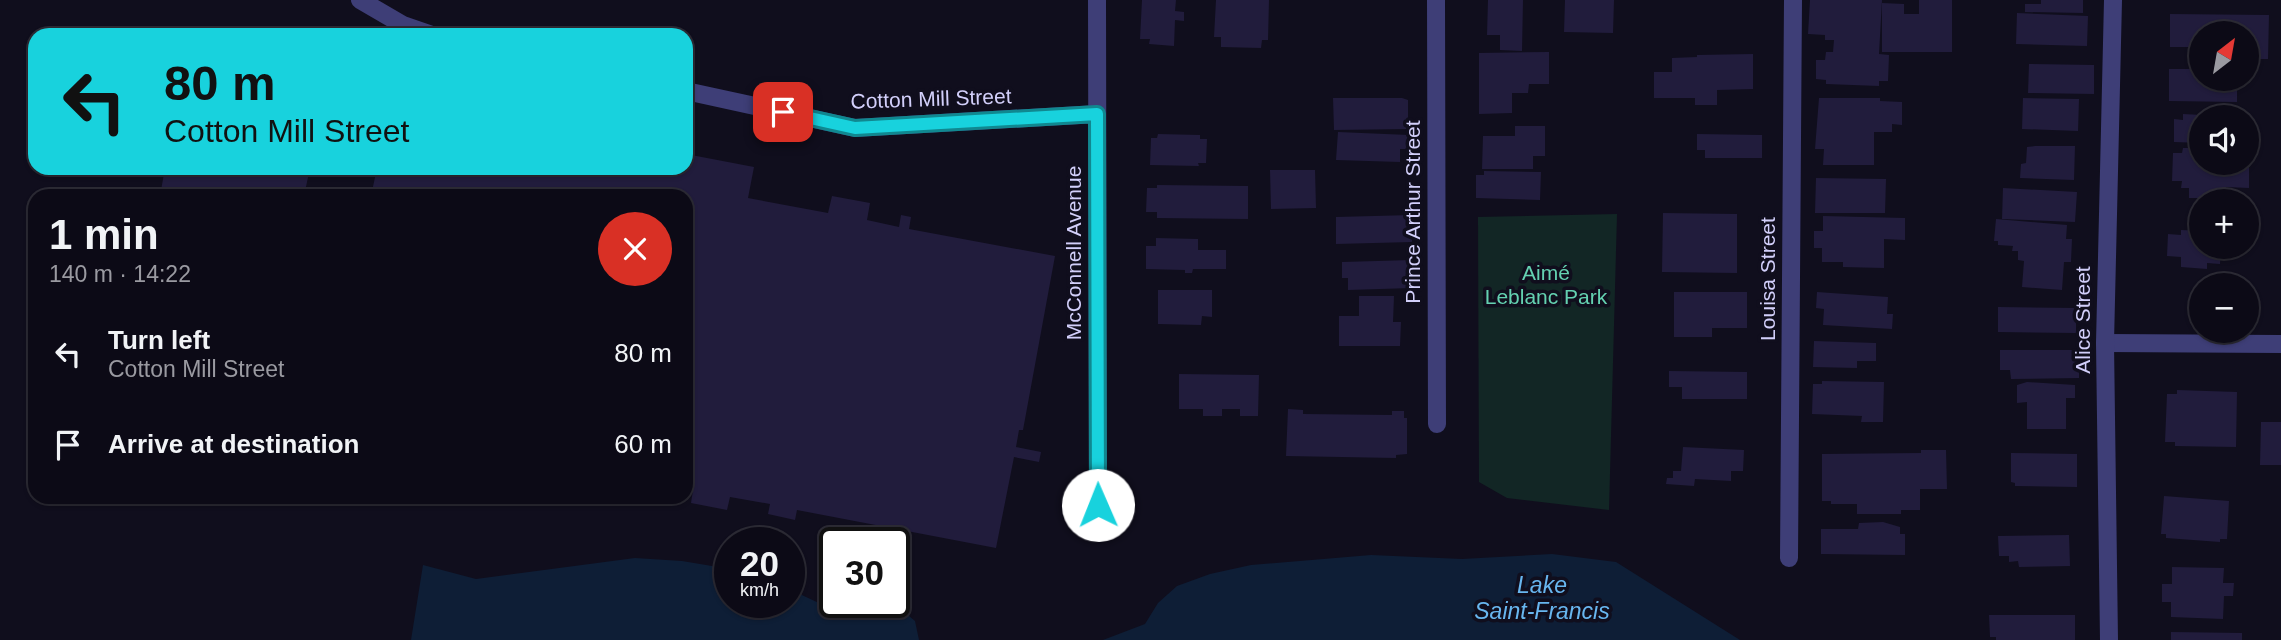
<!DOCTYPE html>
<html lang="en">
<head>
<meta charset="utf-8">
<style>
  :root { --surface:#0c0a16; --page:#15131f; --text:#f1f3f6; --muted:#9a9aa1; --line:#2c2b35 }
  body { margin:0; font-family:Helvetica,sans-serif; background:var(--page); color:var(--text); height:100vh; display:flex; flex-direction:column; font-size:26px; white-space:nowrap }
  * { box-sizing:border-box; margin:0 }
  p { font-size:23px; color:var(--muted) }
  .icon { flex:none; width:38px; height:38px; fill:none; stroke:currentColor; stroke-width:2; stroke-linecap:round; stroke-linejoin:round }
  .map { position:relative; flex:1; overflow:hidden }
  .details { position:absolute; left:28px; top:189px; width:665px; height:315px; display:flex; flex-direction:column; background:var(--surface); border-radius:21px; box-shadow:0 2px 5px #0004,0 0 0 2px var(--line) }
  .details>* { flex:none }
  .banner { position:absolute; left:28px; top:28px; width:665px; height:147px; border-radius:21px; box-shadow:0 2px 5px #0004,0 0 0 2px var(--line); background:#18d2dd; color:#111; overflow:hidden }
  .needle { width:46px; rotate:31deg }
  .fabs { position:absolute; left:2189px; top:21px; display:grid; gap:14px }
  .fabs a { display:grid; place-items:center; width:70px; height:70px; border-radius:50%; background:var(--surface); box-shadow:0 2px 5px #0004,0 0 0 2px var(--line); font-size:35px }
  .speed { position:absolute; left:714px; top:527px; display:flex; gap:14px; font-size:35px; font-weight:700; text-align:center }
  .speed>* { display:grid; place-content:center; width:91px; height:91px; border-radius:50%; background:var(--surface); box-shadow:0 2px 5px #0004,0 0 0 2px var(--line); line-height:1 }
  .speed small { font-size:18px; font-weight:400 }
  .speed .limit { border:4px solid #111; border-radius:10px; background:#fff; color:#111 }
  .pin { position:absolute; display:grid; place-items:center; width:60px; height:60px; color:#fff; margin:-30px; border-radius:14px; box-shadow:0 4px 10px #0006 }
  .me { position:absolute; width:77px; margin:-38px; rotate:359deg; stroke-linejoin:round; filter:drop-shadow(0 0 5px #0008) }
  .turn { display:flex; align-items:center; gap:24px; height:147px; padding:0 21px; font-size:32px }
  .turn .icon { width:91px; height:91px; stroke-width:2.5 }
  .turn b { display:block; font-size:49px; line-height:60px }
  .round { display:grid; place-items:center; flex:none; width:74px; height:74px; border-radius:37px; background:var(--page) }
  .head { display:flex; align-items:center; justify-content:space-between; height:119px; padding:0 21px }
  h1 { font-size:42px; font-weight:600; line-height:52px }
  ul { padding:0; list-style:none }
  li { display:flex; align-items:center; gap:21px; height:91px; padding:0 21px }
  li div { flex:1 }
  li b { display:block; font-size:26px }
  li em { font-style:normal }
  .map>svg:first-child { display:block }
</style>
</head>
<body>
<div class="map">
<svg width="2281" height="640" viewBox="0 0 2281 640">
  <rect width="100%" height="100%" fill="#100e1d"/>
  <path fill="#122625" d="M1617 214 1609 510 1507 498 1479 482 1478 217Z"/>
  <g fill="#0e1e36">
    <path d="M1552 554 1616 562 1740 640H1103L1145 624 1158 603 1177 586 1210 574 1251 565 1371 555 1462 559Z"/>
    <path d="M635 558 682 561 730 569V602H789V589L821 604 835 596V602H894V597C904 606 903 612 915 621L919 640H411L423 565 476 579Z"/>
  </g>
  <g fill="#211c3c">
    <path d="M1142 0H1176L1175 11 1184 12V21L1175 20 1174 46 1149 44 1150 39H1140Z"/>
    <path d="M1216 0H1269L1268 40H1262L1261 48 1221 47V37H1214Z"/>
    <path d="M1488 0H1523L1522 51 1500 50V35H1487Z"/>
    <path d="M1565 0H1614L1613 33 1564 32Z"/>
    <path d="M1810 0H1882L1879 54 1889 55 1888 81H1879V86L1826 84V80L1816 79V60H1825L1826 52H1833L1834 40H1825V35L1808 34Z"/>
    <path d="M1919 0H1952V52H1882V3L1904 4V14H1919Z"/>
    <path d="M2041 0H2083V13L2025 12V4H2041Z"/>
    <path d="M2017 13 2088 16 2087 46 2016 44Z"/>
    <path d="M2170 14 2269 15 2268 59H2247V33H2202V47H2170Z"/>
    <path d="M1549 52V84H1529L1528 93H1512V113L1479 114V53Z"/>
    <path d="M1753 54V89L1717 90V105H1695V98H1654V72H1672V58L1697 57V55Z"/>
    <path d="M2029 64 2094 65V94L2028 93Z"/>
    <path d="M2169 69H2202V79H2225V82H2237V102L2169 101Z"/>
    <path d="M1333 98H1402L1408 100V129L1334 130Z"/>
    <path d="M1819 98H1880V101L1902 102V125L1892 124V132H1874V165H1823L1824 149H1815Z"/>
    <path d="M2023 98 2079 99 2078 131 2022 129Z"/>
    <path d="M2183 114 2202 115V143L2174 142V119L2183 120Z"/>
    <path d="M1515 126H1545V156H1533V169H1482L1483 136H1515Z"/>
    <path d="M1338 132 1409 135V149H1400V162L1336 160Z"/>
    <path d="M1158 134 1200 135V139H1207L1206 163H1198L1199 166 1150 165 1151 138H1157Z"/>
    <path d="M1697 134 1762 135V158H1705V150H1697Z"/>
    <path d="M2035 146H2075L2074 180 2020 178 2021 164 2026 163 2027 147Z"/>
    <path d="M2183 148H2202V163H2249V188L2226 187 2225 198H2189V188H2181L2182 181H2172L2173 153H2182Z"/>
    <path d="M686 154 754 167 748 198 828 213 832 196 870 203 867 220 899 227 901 215 911 217 909 229 1055 256 1023 430H1019L1016 447 1041 452 1039 462 1014 457 996 548 797 510 795 520 768 514 770 504 730 497 727 510 691 503 693 490 686 488V196H371L377 168H590L618 175 619 168H686Z"/>
    <path d="M165 168H310L304 196H160Z"/>
    <path d="M1270 170H1315L1316 208 1271 209Z"/>
    <path d="M1484 171 1541 172 1540 200 1476 198V175H1484Z"/>
    <path d="M1816 178 1886 179 1885 213H1815Z"/>
    <path d="M1157 185 1248 186V219L1157 218V212H1146L1147 188H1157Z"/>
    <path d="M2003 188 2077 192 2075 222 2002 219Z"/>
    <path d="M1663 213 1737 214V273L1662 272Z"/>
    <path d="M1412 215V242L1336 244V217Z"/>
    <path d="M1823 216 1905 218V240L1884 239V268L1843 267V262H1822V248H1814V231H1823Z"/>
    <path d="M1996 219 2067 225 2066 239H2072L2071 262H2064L2062 290 2022 287 2024 261 2018 260V251H2012L2013 246 1998 245V241H1994Z"/>
    <path d="M2181 230 2202 231V247H2221L2220 264 2207 263V269L2181 267V257L2167 256 2168 234 2181 235Z"/>
    <path d="M1156 238 1198 239V250H1226V269H1193L1192 273H1185V270L1146 269V246H1156Z"/>
    <path d="M1412 260V288L1348 290V278H1342V262Z"/>
    <path d="M1158 290H1212V317L1202 316 1201 325 1158 324Z"/>
    <path d="M1674 292H1747V328H1712V337H1674Z"/>
    <path d="M1817 292 1888 297 1887 314H1893L1892 329 1823 325 1824 309 1816 308Z"/>
    <path d="M1359 296H1394L1393 322H1401L1400 346H1339V316H1359Z"/>
    <path d="M1998 307 2076 308V333L1998 332Z"/>
    <path d="M1814 341 1876 343V361H1857V368L1813 367Z"/>
    <path d="M2000 350H2079V378L2011 379 2010 370H2000Z"/>
    <path d="M1669 371 1747 372V399H1682V387H1669Z"/>
    <path d="M1179 374 1259 375 1258 416H1240V409H1222V416H1203V409H1179Z"/>
    <path d="M1822 381 1884 382 1883 422H1861L1862 416 1812 414 1813 384H1822Z"/>
    <path d="M2027 382 2075 385V398H2066V429H2027V402L2017 403V385Z"/>
    <path d="M2177 390 2237 392 2236 447 2175 446V442H2165L2167 394H2177Z"/>
    <path d="M1288 409 1303 410V414L1392 415V411H1404V418H1407V454L1396 455V458L1286 456Z"/>
    <path d="M2261 422H2281V465H2260Z"/>
    <path d="M1683 447 1744 450 1743 471H1731V481L1695 479 1694 486 1666 484 1667 478H1673V471H1681Z"/>
    <path d="M1921 450H1946L1947 489H1920V510H1901V514H1857V504H1831V501H1822V454L1921 453Z"/>
    <path d="M2011 453 2077 454V487L2015 486V483L2011 482Z"/>
    <path d="M2164 496 2229 501 2227 539H2220V542L2166 538V534H2161Z"/>
    <path d="M1883 522 1900 527V534H1905V555L1821 554V529H1858L1859 523Z"/>
    <path d="M2069 535 2070 566 2019 567 2018 561 2009 562V556H1999L1998 536Z"/>
    <path d="M2172 567 2224 568 2223 583H2234L2233 596H2224L2223 619 2171 617V602H2162V584H2172Z"/>
    <path d="M1989 615H2075V640H1996V637H1990Z"/>
    <path d="M2171 632 2242 633V640H2171Z"/>
  </g>
  <g fill="none" stroke-linecap="round" stroke-linejoin="round">
    <g stroke="#3e3e77" stroke-width="18">
      <path d="M360 0 403 25 432 35"/>
      <path d="M1097 0 1098 505"/>
      <path d="M1436 0 1437 424"/>
      <path d="M686 91 855 128 1097 114"/>
      <path d="M2105 343 2281 344"/>
      <path d="M1789 558 1793 0"/>
      <path d="M2109 640 2105 343 2113 0"/>
    </g>
  </g>
  <g fill="none" stroke-linecap="round" stroke-linejoin="round">
    <defs>
      <path id="route" d="M783 112 855 128 1097 114 1098 505"/>
    </defs>
    <use href="#route" stroke="#108890" stroke-width="18"/>
    <use href="#route" stroke="#18d2dd" stroke-width="12"/>
  </g>
  <g text-anchor="middle" stroke-width="7" stroke-linejoin="round" paint-order="stroke">
    <g font-size="21" fill="#d2cffa" stroke="#100e1d">
      <text transform="translate(931 99) rotate(-2)" y="7">Cotton Mill Street</text>
      <text transform="translate(1413 212) rotate(-90)" y="7">Prince Arthur Street</text>
      <text transform="translate(1074 253) rotate(-90)" y="7">McConnell Avenue</text>
      <text transform="translate(1768 279) rotate(-90)" y="7">Louisa Street</text>
      <text transform="translate(2083 320) rotate(-90)" y="7">Alice Street</text>
    </g>
    <g font-size="21" fill="#64d1b1" stroke="#100e1d">
      <text x="1546" y="280">Aimé<tspan x="1546" dy="24">Leblanc Park</tspan></text>
    </g>
    <g font-size="23" font-style="italic" fill="#68b6ef" stroke="#100e1d">
      <text x="1542" y="593">Lake<tspan x="1542" dy="26">Saint-Francis</tspan></text>
    </g>
  </g>
</svg>
<div class="fabs">
<a><svg class="needle" viewBox="-14 -14 28 28"><path d="M0-13l5 13h-10z" fill="#e53935"/><path d="M0 13l5-13h-10z" fill="#9a9aa1"/></svg></a>
<a><svg class="icon" aria-label="sound" viewBox="0 0 24 24"><path d="M4 9h4l5-4v14l-5-4H4zM17 9q2 3 0 6"/></svg></a>
<a>+</a>
<a>−</a>
</div>
<div class="speed"><div>20<small>km/h</small></div><div class="limit">30</div></div>
<div class="pin" style="left:783px;top:112px;background:#d93025"><svg class="icon" aria-label="arrive" viewBox="0 0 24 24"><path d="M6 21V4h12l-3 4 3 4H6"/></svg></div>
<svg class="me" style="left:1098px;top:505px" viewBox="-20 -20 40 40"><circle r="19" fill="#fff"/><path d="M0-13L10 11 0 6-10 11z" fill="#18d2dd"/></svg>
<div class="banner">
<div class="turn"><svg class="icon" aria-label="left" viewBox="0 0 24 24"><path d="M17 20v-9H6M10 6l-5 5 5 5"/></svg><div><b>80 m</b>Cotton Mill Street</div></div>
</div>
<section class="details">
<div class="head"><div><h1>1 min</h1><p>140 m · 14:22</p></div><a class="round" style="background:#d93025;color:#fff"><svg class="icon" aria-label="close" viewBox="0 0 24 24"><path d="M6 6l12 12M18 6L6 18"/></svg></a></div>
<ul>
<li><svg class="icon" aria-label="left" viewBox="0 0 24 24"><path d="M17 20v-9H6M10 6l-5 5 5 5"/></svg><div><b>Turn left</b><p>Cotton Mill Street</p></div><em>80 m</em></li>
<li><svg class="icon" aria-label="arrive" viewBox="0 0 24 24"><path d="M6 21V4h12l-3 4 3 4H6"/></svg><div><b>Arrive at destination</b></div><em>60 m</em></li>
</ul>
</section>
</div>
</body>
</html>
